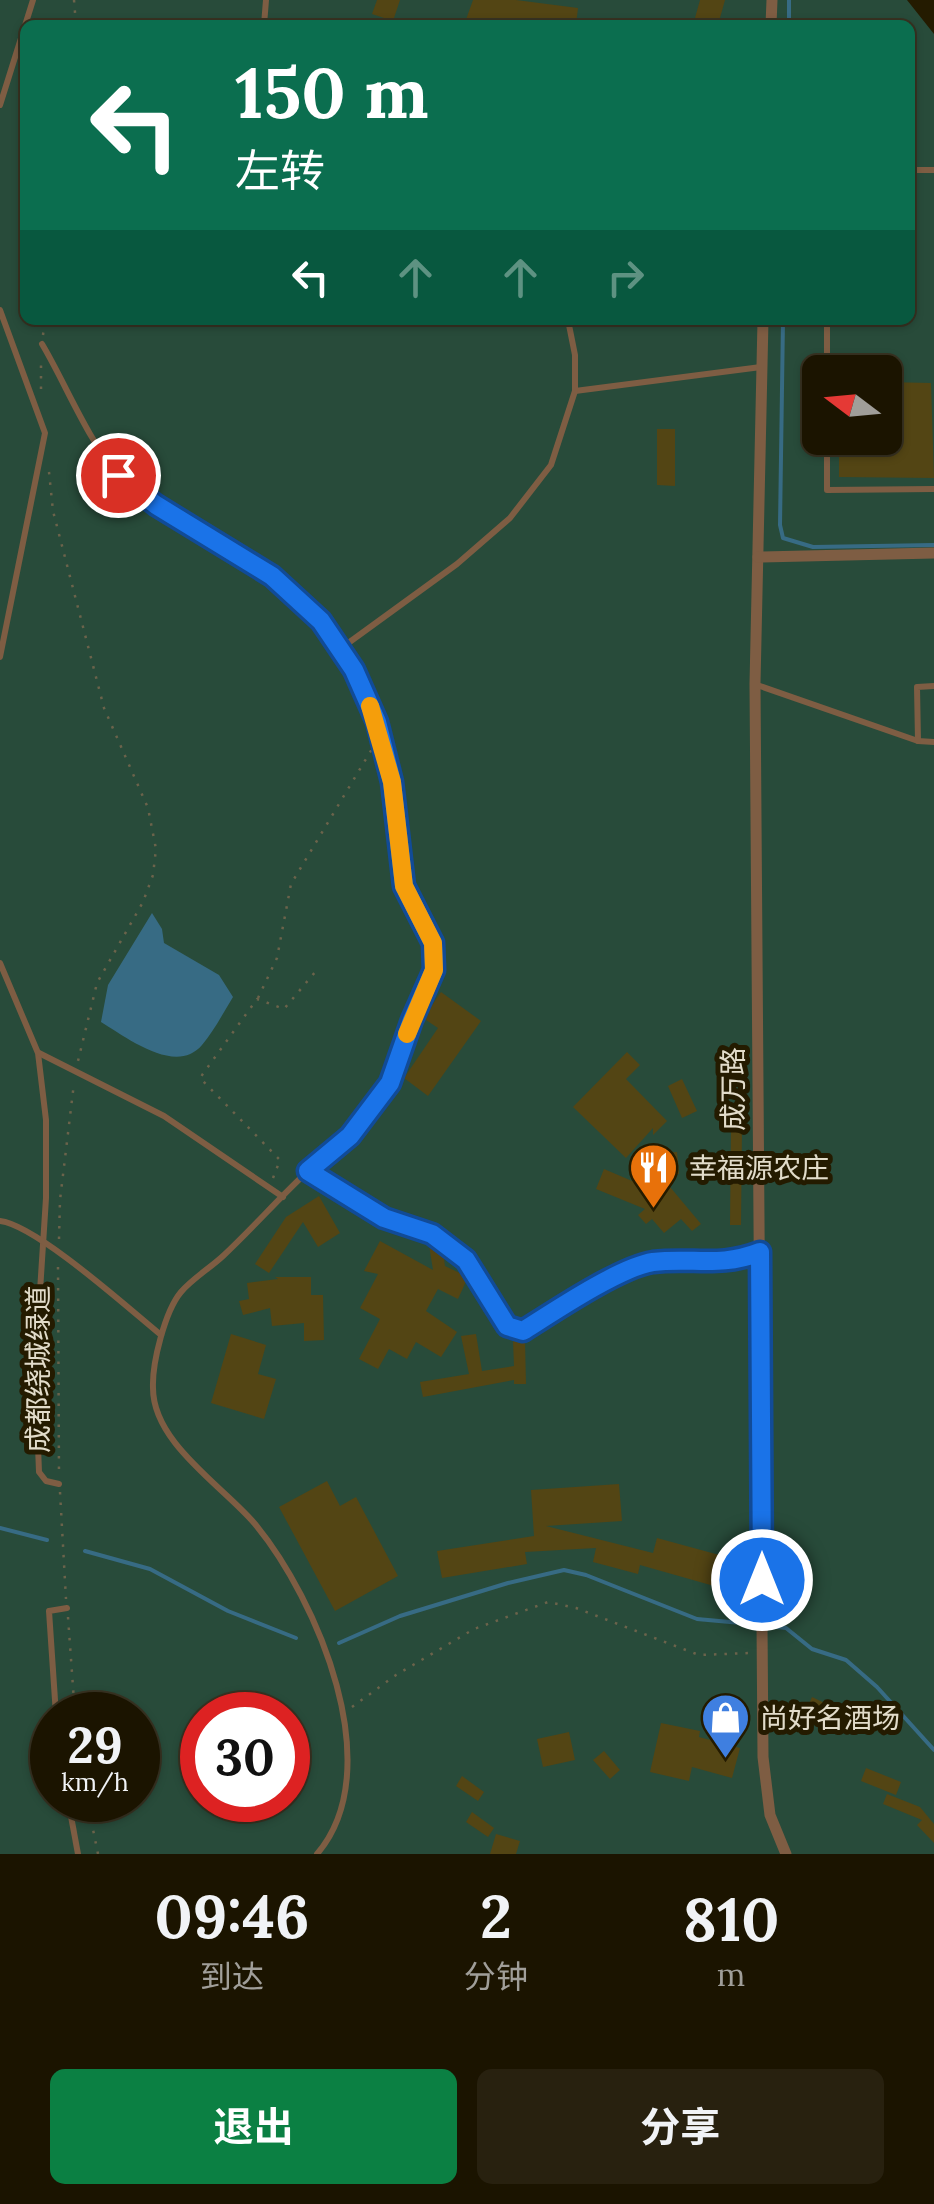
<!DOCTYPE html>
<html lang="zh">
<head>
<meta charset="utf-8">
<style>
  :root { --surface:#1b1400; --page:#28210f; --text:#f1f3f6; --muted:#a09e99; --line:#393322; --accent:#0b8043 }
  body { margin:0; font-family:Lora,"Noto Sans SC",serif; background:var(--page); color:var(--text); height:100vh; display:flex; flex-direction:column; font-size:38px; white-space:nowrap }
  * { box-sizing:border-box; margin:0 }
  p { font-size:32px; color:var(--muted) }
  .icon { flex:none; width:55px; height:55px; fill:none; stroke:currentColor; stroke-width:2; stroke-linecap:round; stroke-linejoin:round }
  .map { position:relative; height:1854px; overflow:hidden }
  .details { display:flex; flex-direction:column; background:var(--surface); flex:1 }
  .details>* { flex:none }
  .banner { position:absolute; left:20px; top:20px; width:895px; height:305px; border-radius:15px; box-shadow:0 2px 8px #0004,0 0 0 2px var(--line); background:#0b6e4f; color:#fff; overflow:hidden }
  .needle { width:65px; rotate:286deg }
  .tools { position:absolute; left:802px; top:355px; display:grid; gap:20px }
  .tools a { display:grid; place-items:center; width:100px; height:100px; border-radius:15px; background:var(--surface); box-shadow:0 2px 8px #0004,0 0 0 2px var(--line); font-size:50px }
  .speed { position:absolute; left:30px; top:1692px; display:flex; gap:20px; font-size:50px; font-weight:700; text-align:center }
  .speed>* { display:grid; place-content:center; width:130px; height:130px; border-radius:50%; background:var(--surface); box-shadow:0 2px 8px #0004,0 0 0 2px var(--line); line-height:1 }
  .speed small { font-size:25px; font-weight:400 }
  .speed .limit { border:15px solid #d22; background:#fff; color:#111 }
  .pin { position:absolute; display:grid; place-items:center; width:85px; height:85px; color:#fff; margin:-42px; border:5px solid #fff; border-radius:50%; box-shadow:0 2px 10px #0007 }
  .me { position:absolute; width:110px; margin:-55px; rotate:0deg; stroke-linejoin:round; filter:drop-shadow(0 0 8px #0008) }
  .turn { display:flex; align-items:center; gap:35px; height:210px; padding:0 50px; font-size:45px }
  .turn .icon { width:130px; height:130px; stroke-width:2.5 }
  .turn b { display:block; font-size:70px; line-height:85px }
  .lanes { display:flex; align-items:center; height:95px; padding:0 50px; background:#0003; justify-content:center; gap:50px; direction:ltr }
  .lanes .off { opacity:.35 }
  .eta { display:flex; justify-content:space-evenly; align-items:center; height:170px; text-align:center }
  .eta b { font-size:60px; font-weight:700; line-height:70px }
  .button { display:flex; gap:20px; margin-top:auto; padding:20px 50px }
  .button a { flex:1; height:115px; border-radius:15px; background:var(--accent); color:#fff; font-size:40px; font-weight:700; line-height:115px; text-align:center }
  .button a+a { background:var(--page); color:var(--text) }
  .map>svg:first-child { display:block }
</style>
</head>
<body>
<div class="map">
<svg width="934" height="1854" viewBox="0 0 934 1854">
  <rect width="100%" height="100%" fill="#241b00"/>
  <path fill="#284b3a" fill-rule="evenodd" d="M0 0H907L934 34V1854H0ZM25 25H910V320H25ZM820 372H885V438H820ZM52 1715H138V1800H52ZM202 1715H288V1800H202Z"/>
  <path fill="#376b84" d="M152 913 162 929 164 943 219 975 233 997C223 1013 214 1031 202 1045 176 1076 126 1037 101 1022L108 985Z"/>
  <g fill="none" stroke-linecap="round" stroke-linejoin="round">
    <g stroke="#376b84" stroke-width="4">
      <path d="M789 25V0"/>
      <path d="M783 320 780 525 783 538 813 547 934 545"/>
      <path d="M0 1528 47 1540"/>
      <path d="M85 1551 150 1569 228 1611 296 1638"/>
      <path d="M777 1627 786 1628 812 1649 846 1660 877 1687 934 1750"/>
      <path d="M339 1643 400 1616 508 1583 564 1570 586 1575 697 1619 752 1624"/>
    </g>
  </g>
  <g fill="#534514">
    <path d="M377 0H400L393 21 372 14Z"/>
    <path d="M473 0H516L578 8 576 25 521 22 520 25H464Z"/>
    <path d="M700 0H725L718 25H693Z"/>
    <path d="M885 382 931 383 934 478 839 477V438H885Z"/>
    <path d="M657 429H675V486L657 485Z"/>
    <path d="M441 992 481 1021 428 1096 404 1078 438 1028 423 1018Z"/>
    <path d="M627 1052 640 1065 626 1079 667 1121 653 1135V1128L626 1158 573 1107Z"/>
    <path d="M682 1079 697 1111 682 1118 668 1086Z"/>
    <path d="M731 1126H742L741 1225H730Z"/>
    <path d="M653 1149H664L663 1153 677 1152 679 1174 660 1175 701 1224 692 1231 681 1219 664 1233 652 1219 646 1224 638 1215 645 1209 596 1189 604 1169 665 1195 652 1183Z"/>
    <path d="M319 1196 340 1233 318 1247 303 1222 269 1273 255 1264 286 1217Z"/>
    <path d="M380 1241 433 1270 429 1245H433L443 1252 445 1266 468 1277 458 1299 438 1289 426 1311 457 1332 441 1357 416 1342 407 1359 389 1349 378 1369 359 1359 380 1319 360 1308 378 1274 364 1271Z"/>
    <path d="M275 1277H311V1295H323L324 1340 304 1341V1323L272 1326 270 1308 243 1315 239 1301 249 1299 247 1283 278 1279Z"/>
    <path d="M231 1334 266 1345 258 1374 276 1379 264 1419 211 1403Z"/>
    <path d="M476 1334 482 1371 514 1366 513 1341H525L526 1384H514V1380L423 1397 420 1382 469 1374 461 1336Z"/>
    <path d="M327 1481 340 1506 356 1497 398 1576 335 1611 279 1507Z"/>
    <path d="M619 1484 622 1521 546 1526 653 1553 657 1538 723 1556 714 1586 640 1565 638 1574 593 1562 596 1548 525 1552 527 1564 442 1578 437 1551 534 1536 531 1490Z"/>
    <path d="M812 1697 852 1716 844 1733 804 1715Z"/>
    <path d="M661 1723 700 1731 699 1737 740 1748 732 1778 692 1767 689 1781 650 1772Z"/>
    <path d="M569 1732 575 1760 543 1767 537 1739Z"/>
    <path d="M604 1751 620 1770 610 1779 593 1760Z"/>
    <path d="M866 1768 901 1782 896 1795 861 1781Z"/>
    <path d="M462 1776 484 1792 478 1801 456 1786Z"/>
    <path d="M887 1794 920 1807 934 1824V1843L917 1825 922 1820 883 1804Z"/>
    <path d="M472 1812 494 1828 488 1837 466 1822Z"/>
    <path d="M496 1834 520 1841 516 1854H490Z"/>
  </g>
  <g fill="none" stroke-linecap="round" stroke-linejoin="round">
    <g stroke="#6b634b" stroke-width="2.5" stroke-dasharray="2.5 8" stroke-linecap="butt">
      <path d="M74 0 76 25"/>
      <path d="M43 335 45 320"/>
      <path d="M41 389V362"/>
      <path d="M49 472 53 511 104 708 148 808 156 849 153 875 143 902 97 983 78 1061"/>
      <path d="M258 998 277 958 291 884 372 749"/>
      <path d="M273 1178 280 1160 200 1078 257 999 284 1009 316 971"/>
      <path d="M59 1239 60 1200 74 1083"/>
      <path d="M58 1267 59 1474"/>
      <path d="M60 1492 66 1599"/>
      <path d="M68 1617 75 1715"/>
      <path d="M352 1707 396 1675 474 1629 548 1602 576 1608 699 1655 751 1653"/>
      <path d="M87 1800 98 1854"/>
    </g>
    <g stroke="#7e5d43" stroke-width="6">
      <path d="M264 25 266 0"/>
      <path d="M0 105 33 0"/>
      <path d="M910 170H934"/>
      <path d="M0 310 45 433 0 657"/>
      <path d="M42 344C65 382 91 448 122 478 164 518 220 540 268 573 337 621 375 699 391 781 397 808 397 835 400 863 405 899 436 930 434 966 432 990 412 1018 404 1042 392 1077 376 1109 350 1137 337 1150 321 1159 307 1172 278 1199 252 1229 223 1256 210 1268 192 1279 181 1292 165 1311 152 1363 153 1388 153 1443 223 1486 255 1524 317 1599 390 1769 317 1854"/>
      <path d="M827 372V320"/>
      <path d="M575 391 761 367"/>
      <path d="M827 438V490L934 489"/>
      <path d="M340 649 457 564 510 518 551 465 575 391V355L568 320"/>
      <path d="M757 685 918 741 934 742"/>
      <path d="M918 741 917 687 934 686"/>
      <path d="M0 963 38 1053 46 1120V1198L35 1369 39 1472 46 1481 59 1484"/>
      <path d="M39 1053 164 1116 283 1197"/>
      <path d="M309 1171 384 1218 432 1235 466 1261 507 1326 523 1331C553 1312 620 1267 653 1262 693 1257 719 1268 760 1252"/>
      <path d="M0 1221C36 1225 128 1308 161 1335"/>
      <path d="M56 1715 49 1611 67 1608"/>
      <path d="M68 1800 78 1854"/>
    </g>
    <g stroke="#7e5d43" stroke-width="11">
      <path d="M771 25 772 0"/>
      <path d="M763 320 755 684 763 1757 770 1815 786 1854"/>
      <path d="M758 557 934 553"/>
    </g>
  </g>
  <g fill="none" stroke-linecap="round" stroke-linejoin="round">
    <defs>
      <path id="route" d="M118 475 156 505 272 576 321 621 354 670 377 722 392 782 404 886 433 943 434 970 412 1020 390 1083 350 1136 308 1171 384 1218 432 1234 466 1260 507 1326 523 1331C553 1312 620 1267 653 1262 693 1257 719 1268 760 1252L762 1580"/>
    </defs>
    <use href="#route" stroke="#114b97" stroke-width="25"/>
    <use href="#route" stroke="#1a73e8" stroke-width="18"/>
    <path stroke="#f59e0b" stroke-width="18" d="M370 706 392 782 404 886 433 943 434 970 407 1034"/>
  </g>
  <defs>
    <symbol id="restaurant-pin" viewBox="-11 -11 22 30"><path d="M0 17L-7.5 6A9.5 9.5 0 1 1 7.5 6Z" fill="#e8710a" stroke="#241b00"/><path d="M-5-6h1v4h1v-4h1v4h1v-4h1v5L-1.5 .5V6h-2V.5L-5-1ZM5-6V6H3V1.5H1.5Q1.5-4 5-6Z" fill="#fff"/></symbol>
    <symbol id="shop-pin" viewBox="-11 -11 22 30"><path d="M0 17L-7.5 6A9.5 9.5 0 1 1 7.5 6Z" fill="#3f7fe0" stroke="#241b00"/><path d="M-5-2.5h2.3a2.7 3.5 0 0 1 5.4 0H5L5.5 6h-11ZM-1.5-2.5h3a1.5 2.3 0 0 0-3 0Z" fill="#fff"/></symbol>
  </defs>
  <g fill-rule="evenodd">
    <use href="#restaurant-pin" x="626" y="1140" width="55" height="75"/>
    <use href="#shop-pin" x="698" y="1690" width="55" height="75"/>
  </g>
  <g text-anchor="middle" stroke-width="10" stroke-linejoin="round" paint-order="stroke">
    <g font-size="28" fill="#e2dcca" stroke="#241b00">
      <text transform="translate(733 1089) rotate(-90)" y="10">成万路</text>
      <text transform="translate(38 1369) rotate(-90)" y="10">成都绕城绿道</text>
    </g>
    <g font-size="28" fill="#e2dcca" stroke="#241b00" text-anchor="start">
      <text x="689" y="1178">幸福源农庄</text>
      <text x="760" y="1728">尚好名酒场</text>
    </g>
  </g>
</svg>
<div class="tools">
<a><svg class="needle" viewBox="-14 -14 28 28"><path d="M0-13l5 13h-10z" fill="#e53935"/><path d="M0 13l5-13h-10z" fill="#a09e99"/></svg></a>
</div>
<div class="speed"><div>29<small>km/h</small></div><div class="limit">30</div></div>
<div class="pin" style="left:118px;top:475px;background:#d93025"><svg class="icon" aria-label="arrive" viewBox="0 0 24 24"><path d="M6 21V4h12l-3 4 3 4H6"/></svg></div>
<svg class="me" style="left:762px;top:1580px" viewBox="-20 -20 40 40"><circle r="17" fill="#1a73e8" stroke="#fff" stroke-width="3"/><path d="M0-11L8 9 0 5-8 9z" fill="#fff"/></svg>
<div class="banner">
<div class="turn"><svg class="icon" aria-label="left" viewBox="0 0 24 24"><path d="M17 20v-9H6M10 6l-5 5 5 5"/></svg><div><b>150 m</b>左转</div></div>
<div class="lanes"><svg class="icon" aria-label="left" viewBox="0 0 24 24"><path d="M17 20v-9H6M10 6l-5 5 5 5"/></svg><svg class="icon off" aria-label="ahead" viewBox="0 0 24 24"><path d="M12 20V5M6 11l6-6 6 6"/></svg><svg class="icon off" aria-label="ahead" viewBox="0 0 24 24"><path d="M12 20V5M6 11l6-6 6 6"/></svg><svg class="icon off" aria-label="right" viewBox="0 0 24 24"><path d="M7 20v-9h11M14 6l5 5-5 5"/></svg></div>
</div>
</div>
<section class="details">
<div class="eta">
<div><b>09:46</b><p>到达</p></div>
<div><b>2</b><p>分钟</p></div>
<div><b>810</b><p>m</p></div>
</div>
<div class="button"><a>退出</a><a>分享</a></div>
</section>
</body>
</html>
